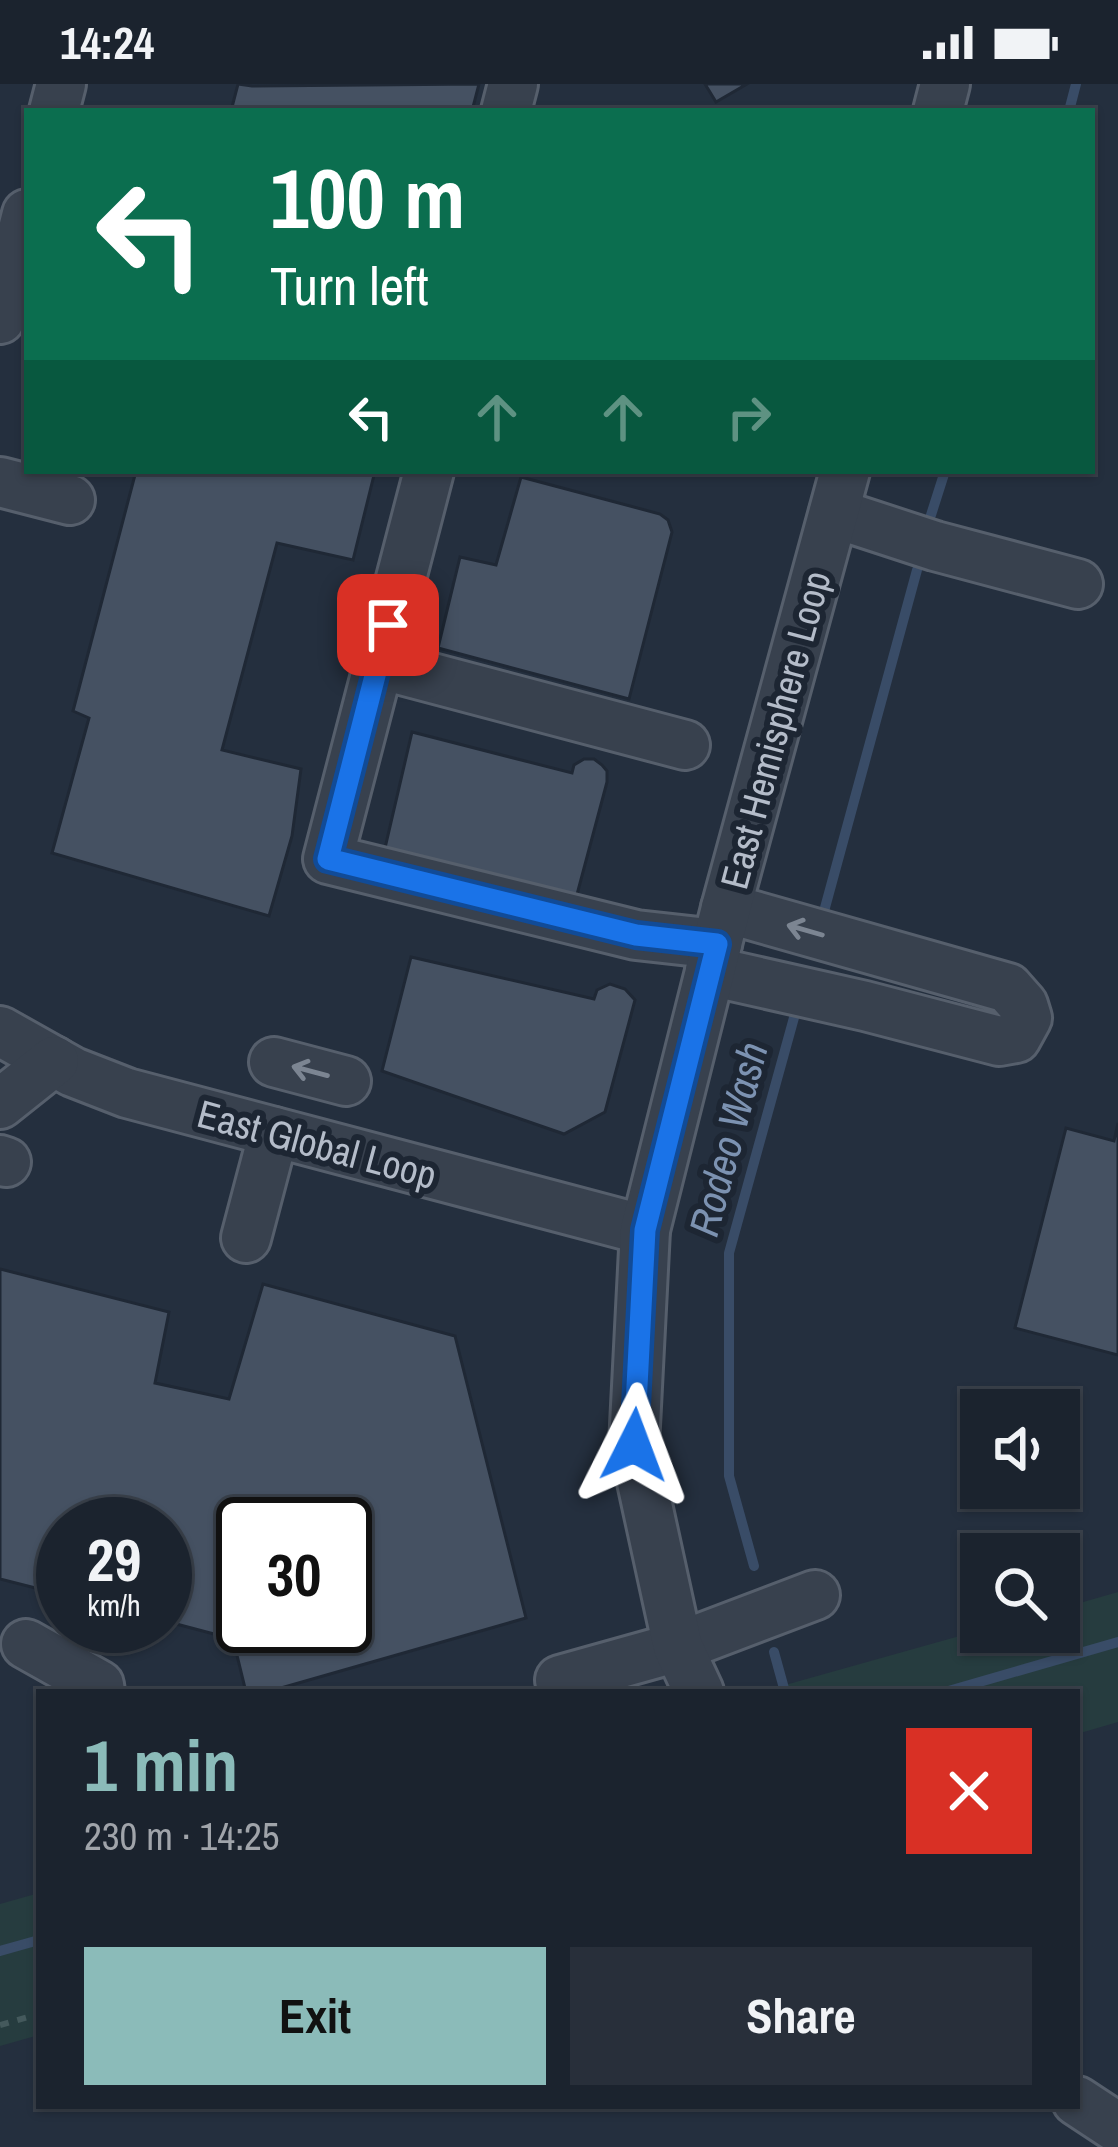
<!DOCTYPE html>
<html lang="en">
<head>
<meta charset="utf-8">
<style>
  :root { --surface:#1b232e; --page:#282f3a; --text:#f1f3f6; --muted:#a0a4aa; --line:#39404a; --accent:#8bbbb9 }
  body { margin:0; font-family:"Archivo Narrow",sans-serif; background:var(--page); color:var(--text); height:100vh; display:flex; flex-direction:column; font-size:45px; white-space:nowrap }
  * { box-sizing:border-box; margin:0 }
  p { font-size:39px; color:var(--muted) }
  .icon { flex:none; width:66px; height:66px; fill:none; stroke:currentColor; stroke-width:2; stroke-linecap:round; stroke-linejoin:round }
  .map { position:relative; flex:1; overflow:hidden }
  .sheet { position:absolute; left:36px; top:1605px; width:1044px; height:420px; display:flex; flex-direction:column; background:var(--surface); border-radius:0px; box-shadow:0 3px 9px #0004,0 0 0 3px var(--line) }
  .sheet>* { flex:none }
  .guide { position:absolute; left:24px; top:24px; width:1071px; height:366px; border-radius:0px; box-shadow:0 3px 9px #0004,0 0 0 3px var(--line); background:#0b6e4f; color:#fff; overflow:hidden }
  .fabs { position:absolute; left:960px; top:1305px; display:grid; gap:24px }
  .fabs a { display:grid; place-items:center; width:120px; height:120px; border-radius:0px; background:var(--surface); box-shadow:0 3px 9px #0004,0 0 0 3px var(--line); font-size:60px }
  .speed { position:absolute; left:36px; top:1413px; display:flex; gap:24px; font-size:60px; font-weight:700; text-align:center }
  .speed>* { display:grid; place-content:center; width:156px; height:156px; border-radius:50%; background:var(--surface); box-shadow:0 3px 9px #0004,0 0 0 3px var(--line); line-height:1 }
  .speed small { font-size:30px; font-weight:400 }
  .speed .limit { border:6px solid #111; border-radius:18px; background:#fff; color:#111 }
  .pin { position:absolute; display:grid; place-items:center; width:102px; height:102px; color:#fff; margin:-51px; border-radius:24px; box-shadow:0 6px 18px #0006 }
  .me { position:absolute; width:132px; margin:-66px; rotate:3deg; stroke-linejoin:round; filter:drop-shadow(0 0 9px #0008) }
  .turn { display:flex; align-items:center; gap:42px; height:252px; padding:0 48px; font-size:54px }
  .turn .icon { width:156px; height:156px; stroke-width:2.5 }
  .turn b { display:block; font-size:84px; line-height:102px }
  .lanes { display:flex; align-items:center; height:114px; padding:0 48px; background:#0003; justify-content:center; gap:60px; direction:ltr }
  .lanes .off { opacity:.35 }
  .round { display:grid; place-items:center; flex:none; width:126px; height:126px; border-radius:0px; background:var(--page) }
  .head { display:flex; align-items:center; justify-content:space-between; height:204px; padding:0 48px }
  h1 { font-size:72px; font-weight:700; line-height:90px; color:var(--accent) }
  .cta { display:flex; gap:24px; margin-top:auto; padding:24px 48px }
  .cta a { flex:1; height:138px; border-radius:0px; background:var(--accent); color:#111; font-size:48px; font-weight:700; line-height:138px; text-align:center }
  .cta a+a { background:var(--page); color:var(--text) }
  .status { display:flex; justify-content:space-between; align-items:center; height:84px; padding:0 60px; background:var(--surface); direction:ltr }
  .status svg { height:33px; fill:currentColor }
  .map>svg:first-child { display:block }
</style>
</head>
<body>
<div class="status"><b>14:24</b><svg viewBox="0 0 49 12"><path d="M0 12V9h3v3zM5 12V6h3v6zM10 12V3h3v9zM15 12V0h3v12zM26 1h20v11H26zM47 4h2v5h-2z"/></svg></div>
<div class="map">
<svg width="1118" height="2063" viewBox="0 0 1118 2063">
  <rect width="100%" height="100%" fill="#242f3e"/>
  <g fill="#263c3f">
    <path d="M1118 1508V1638L1077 1650V1608H760L981 1546 1059 1548V1525Z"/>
    <path d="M39 1809V1951L0 1962V1820Z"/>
  </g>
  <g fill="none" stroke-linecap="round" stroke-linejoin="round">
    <g stroke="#394c67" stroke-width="10">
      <path d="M1069 27 1076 0"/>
      <path d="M931 431 945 387"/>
      <path d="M823 831 917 486"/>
      <path d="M754 1482 729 1392V1169L795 930"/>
      <path d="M774 1568 785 1608"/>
      <path d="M945 1608 1118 1558"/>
      <path d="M0 1867 39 1856"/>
    </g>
  </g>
  <g fill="#455162" stroke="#1f2835" stroke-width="3" fill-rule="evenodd">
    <path d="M238 0 252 2 479 0 472 27H231Z"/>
    <path d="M705 0H747L716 18Z"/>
    <path d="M136 387H375L353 476 277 459 222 666 301 685 292 752 269 832 52 769 89 634 73 627Z"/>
    <path d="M521 393 660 430 668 436 672 448 629 615 438 564 460 473 496 481Z"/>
    <path d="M412 648 572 689 574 681 584 675H594L602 681 607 687V698L575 818 382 777Z"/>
    <path d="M411 873 594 915 597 906 610 900 625 905 635 916 605 1028 564 1050 382 987Z"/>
    <path d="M1118 1039V1271L1015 1244 1066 1044 1114 1057Z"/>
    <path d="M0 1185 169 1228 155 1299 229 1315 263 1200 455 1252 526 1534 267 1608H246L233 1555 165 1537V1440H63V1511L0 1495ZM243 1440H345V1542H243Z"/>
  </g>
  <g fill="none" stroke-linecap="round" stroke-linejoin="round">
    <defs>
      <g id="minor">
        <path d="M54 27 61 0"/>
        <path d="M506 27 513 0"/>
        <path d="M938 27 945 0"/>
        <path d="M0 235 27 130"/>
        <path d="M429 387 328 775 636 851 717 860"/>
        <path d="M0 398 70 416"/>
        <path d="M834 429 935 462 1078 500"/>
        <path d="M379 580 685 661"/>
        <path d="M710 887 865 922 999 957 1016 954 1027 934 1023 921 1008 904 726 824"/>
        <path d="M0 947 73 988 127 1009 645 1146"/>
        <path d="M274 978 346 997"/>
        <path d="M0 1020 54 977"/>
        <path d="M0 1076 6 1078"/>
        <path d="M246 1154 274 1048"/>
        <path d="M26 1560 99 1601 100 1608"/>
        <path d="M560 1596 678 1563 815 1511"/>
        <path d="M699 1608 678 1563 634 1361 645 1146 726 824 845 387"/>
        <path d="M1077 2017 1118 2044"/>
      </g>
    </defs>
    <use href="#minor" stroke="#565f6c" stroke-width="54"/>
    <path stroke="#44595c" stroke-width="6" stroke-dasharray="9 9" stroke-linecap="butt" d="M0 1941 39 1930"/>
    <use href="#minor" stroke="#38414e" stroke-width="48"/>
  </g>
  <defs><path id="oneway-shaft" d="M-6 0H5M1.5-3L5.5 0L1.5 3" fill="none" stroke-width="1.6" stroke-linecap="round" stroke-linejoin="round" transform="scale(3)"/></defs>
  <g stroke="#7c8592">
    <use href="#oneway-shaft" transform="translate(805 846) rotate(-164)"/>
    <use href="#oneway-shaft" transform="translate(310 987) rotate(-165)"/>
  </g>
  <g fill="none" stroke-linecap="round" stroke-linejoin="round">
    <defs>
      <path id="route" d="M388 541 328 775 636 851 717 860 645 1146 634 1361"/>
    </defs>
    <use href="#route" stroke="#114b97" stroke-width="30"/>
    <use href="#route" stroke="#1a73e8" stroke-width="21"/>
  </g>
  <g text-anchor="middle" stroke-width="12" stroke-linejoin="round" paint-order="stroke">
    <g font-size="39" fill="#b4bcc9" stroke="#1d2633">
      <text transform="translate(775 646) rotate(-75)" y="14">East Hemisphere Loop</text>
      <text transform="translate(317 1060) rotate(15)" y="14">East Global Loop</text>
    </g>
    <g font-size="42" font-style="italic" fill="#7c92b1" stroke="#1d2633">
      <text transform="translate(728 1055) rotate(-75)" y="15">Rodeo Wash</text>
    </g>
  </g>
</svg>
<div class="fabs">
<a><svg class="icon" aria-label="sound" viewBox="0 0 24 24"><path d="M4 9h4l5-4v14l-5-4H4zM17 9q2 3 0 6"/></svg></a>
<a><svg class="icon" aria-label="search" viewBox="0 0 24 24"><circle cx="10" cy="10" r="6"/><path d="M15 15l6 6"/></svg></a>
</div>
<div class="speed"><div>29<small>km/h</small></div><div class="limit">30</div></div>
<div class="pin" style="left:388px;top:541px;background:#d93025"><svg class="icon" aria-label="arrive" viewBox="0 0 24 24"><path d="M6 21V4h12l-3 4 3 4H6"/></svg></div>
<svg class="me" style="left:634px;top:1361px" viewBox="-20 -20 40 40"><path d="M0-17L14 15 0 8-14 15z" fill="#1a73e8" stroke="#fff" stroke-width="4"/></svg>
<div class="guide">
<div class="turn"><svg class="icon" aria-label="left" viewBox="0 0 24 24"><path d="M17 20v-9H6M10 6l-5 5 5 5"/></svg><div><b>100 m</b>Turn left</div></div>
<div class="lanes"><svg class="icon" aria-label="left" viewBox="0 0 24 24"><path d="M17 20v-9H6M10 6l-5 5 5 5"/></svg><svg class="icon off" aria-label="ahead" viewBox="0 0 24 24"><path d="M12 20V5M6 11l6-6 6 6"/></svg><svg class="icon off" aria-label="ahead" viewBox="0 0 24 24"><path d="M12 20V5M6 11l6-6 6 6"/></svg><svg class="icon off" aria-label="right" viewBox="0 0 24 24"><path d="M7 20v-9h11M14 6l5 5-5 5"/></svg></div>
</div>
<section class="sheet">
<div class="head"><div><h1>1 min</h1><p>230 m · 14:25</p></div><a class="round" style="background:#d93025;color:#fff"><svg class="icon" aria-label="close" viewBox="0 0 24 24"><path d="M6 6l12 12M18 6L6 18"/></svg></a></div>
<div class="cta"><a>Exit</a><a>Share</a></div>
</section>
</div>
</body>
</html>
